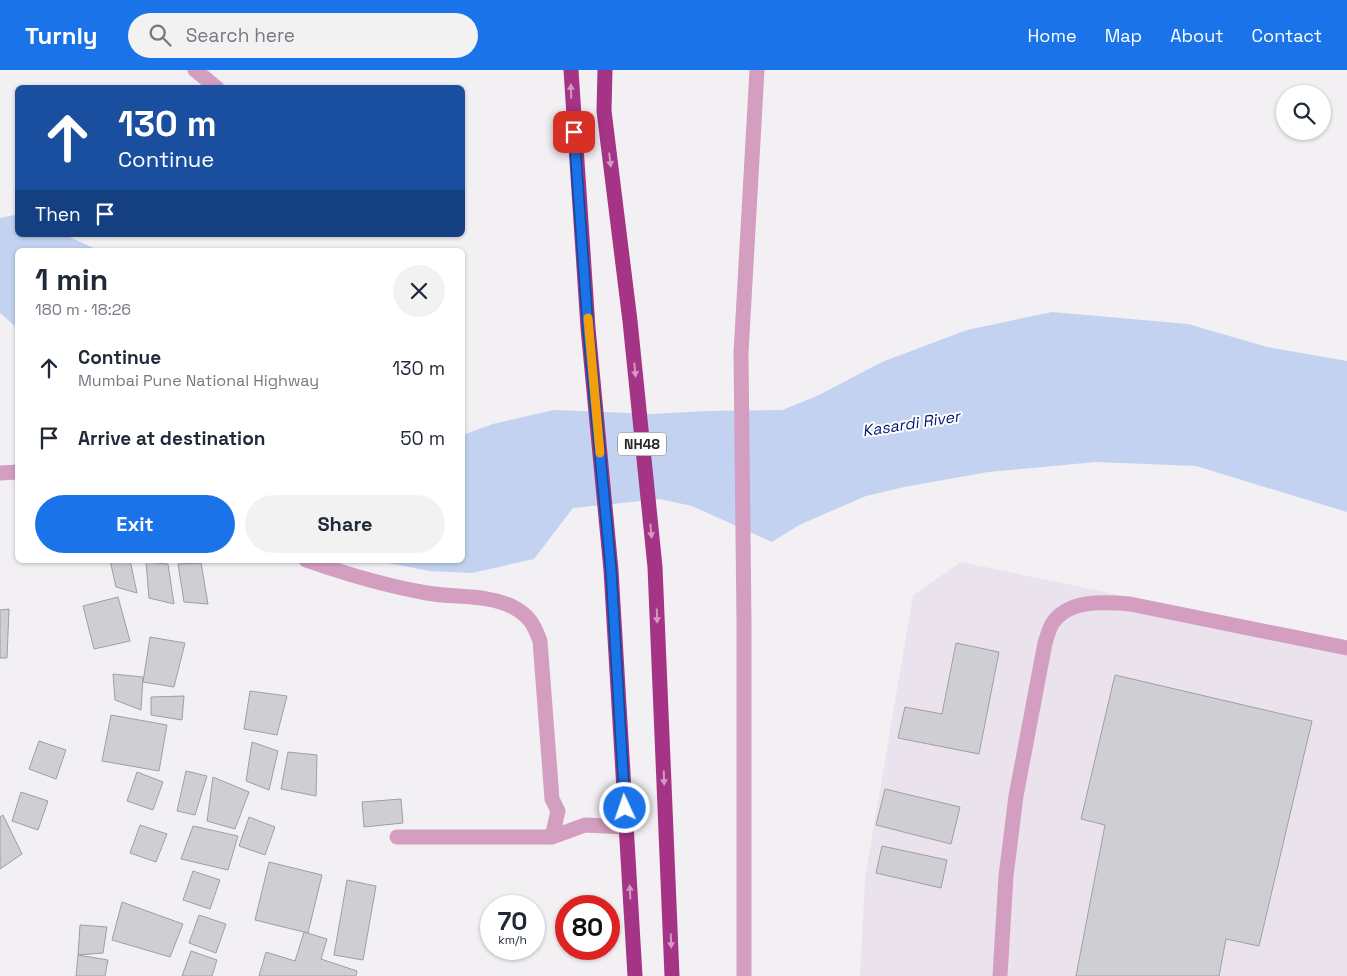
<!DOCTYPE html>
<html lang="en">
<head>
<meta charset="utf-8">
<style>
  :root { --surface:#fff; --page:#f2f2f3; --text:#1f2937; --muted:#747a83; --accent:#1a73e8 }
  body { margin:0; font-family:"Space Grotesk",sans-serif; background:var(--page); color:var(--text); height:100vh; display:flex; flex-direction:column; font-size:19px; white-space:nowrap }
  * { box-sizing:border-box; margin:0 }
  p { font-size:16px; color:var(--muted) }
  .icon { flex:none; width:28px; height:28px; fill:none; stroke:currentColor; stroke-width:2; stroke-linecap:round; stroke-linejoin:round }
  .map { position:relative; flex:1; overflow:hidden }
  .panel { position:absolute; left:15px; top:178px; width:450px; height:315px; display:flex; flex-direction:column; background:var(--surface); border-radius:8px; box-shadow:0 1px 4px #0004 }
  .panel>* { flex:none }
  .guide { position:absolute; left:15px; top:15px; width:450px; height:152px; border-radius:8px; box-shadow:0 1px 4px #0004; background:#1a4fa0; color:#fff; overflow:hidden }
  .controls { position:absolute; left:1276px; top:15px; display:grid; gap:10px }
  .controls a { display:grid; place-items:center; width:55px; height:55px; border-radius:50%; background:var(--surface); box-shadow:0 1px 4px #0004; font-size:25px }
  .speed { position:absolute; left:480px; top:825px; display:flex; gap:10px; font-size:25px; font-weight:700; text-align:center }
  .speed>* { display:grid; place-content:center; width:65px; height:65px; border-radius:50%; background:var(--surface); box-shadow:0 1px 4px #0004; line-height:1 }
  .speed small { font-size:12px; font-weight:400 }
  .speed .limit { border:8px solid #d22; background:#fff; color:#111 }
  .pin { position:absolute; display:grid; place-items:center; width:42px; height:42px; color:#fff; margin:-21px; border-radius:10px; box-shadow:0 2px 8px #0006 }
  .me { position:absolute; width:55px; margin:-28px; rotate:357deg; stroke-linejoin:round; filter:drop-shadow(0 0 4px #0008) }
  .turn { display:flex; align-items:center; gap:18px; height:105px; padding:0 20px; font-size:22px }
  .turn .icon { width:65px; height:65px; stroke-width:2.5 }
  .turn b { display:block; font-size:35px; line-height:42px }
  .then { display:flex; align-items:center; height:48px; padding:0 20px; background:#0003; gap:10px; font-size:19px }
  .round { display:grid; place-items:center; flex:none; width:52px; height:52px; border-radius:26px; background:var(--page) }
  .summary { display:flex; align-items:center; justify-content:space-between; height:85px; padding:0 20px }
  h1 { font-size:30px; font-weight:700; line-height:38px }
  .primary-button { display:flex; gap:10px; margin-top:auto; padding:10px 20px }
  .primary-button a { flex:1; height:58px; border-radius:30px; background:var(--accent); color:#fff; font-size:20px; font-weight:700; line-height:58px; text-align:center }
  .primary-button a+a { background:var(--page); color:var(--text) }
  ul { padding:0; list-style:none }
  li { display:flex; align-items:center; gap:15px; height:70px; padding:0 20px }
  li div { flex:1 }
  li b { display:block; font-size:19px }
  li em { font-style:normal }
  header { display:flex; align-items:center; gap:30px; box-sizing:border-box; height:70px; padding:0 25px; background:var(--accent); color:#fff }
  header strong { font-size:24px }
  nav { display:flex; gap:28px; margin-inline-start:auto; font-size:18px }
  .search { width:350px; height:45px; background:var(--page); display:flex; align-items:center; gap:12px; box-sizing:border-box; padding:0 18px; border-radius:28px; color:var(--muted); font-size:19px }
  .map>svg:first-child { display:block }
</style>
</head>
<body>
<header>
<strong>Turnly</strong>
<div class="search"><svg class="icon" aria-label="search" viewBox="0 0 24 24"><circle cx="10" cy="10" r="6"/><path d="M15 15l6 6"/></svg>Search here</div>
<nav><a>Home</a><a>Map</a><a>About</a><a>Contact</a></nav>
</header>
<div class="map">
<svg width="1347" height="906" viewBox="0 0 1347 906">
  <rect width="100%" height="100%" fill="#f2f0f3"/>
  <path fill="#eae3ed" d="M961 492 1347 572V906H860L865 809 913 525Z"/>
  <g fill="#c2d2f0">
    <path d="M14 145 17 147 18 165H65L98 180H18L17 258 0 243V148Z"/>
    <path d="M1052 242 1188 254 1267 277 1347 291V442L1196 396 1096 392 988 402 904 417 866 426 799 455 772 472 692 436 660 429 573 438 534 489 472 503 429 501 373 490H462L463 365 493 354 554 340 654 344 707 341 782 340 817 326 882 292 967 260Z"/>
  </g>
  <g fill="#cfced2" stroke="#9f9fa3">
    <path d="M110 490H130L137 523 116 517Z"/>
    <path d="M146 492 168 494 174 534 149 528Z"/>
    <path d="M201 493 208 534 184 532 178 494Z"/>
    <path d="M118 527 130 571 94 579 83 536Z"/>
    <path d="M9 539 7 588H0V540Z"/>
    <path d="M150 567 185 573 174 617 143 612Z"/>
    <path d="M956 573 999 582 979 684 898 668 905 637 942 644Z"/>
    <path d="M113 604 143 607 141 640 115 630Z"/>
    <path d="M1115 605 1312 651 1259 876 1226 869 1219 906H1076L1105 755 1081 749Z"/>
    <path d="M250 621 287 626 277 665 244 659Z"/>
    <path d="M184 626 182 650 151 645V627Z"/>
    <path d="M111 645 167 655 159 701 102 691Z"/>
    <path d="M39 671 66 680 56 709 29 699Z"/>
    <path d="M252 672 278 681 269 720 246 711Z"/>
    <path d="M288 682 317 685 316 726 281 719Z"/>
    <path d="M186 701 207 706 195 745 177 741Z"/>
    <path d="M137 702 163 712 153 740 127 731Z"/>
    <path d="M213 707 249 722 235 759 207 751Z"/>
    <path d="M885 719 960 737 951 774 876 755Z"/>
    <path d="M21 722 48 731 38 760 12 751Z"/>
    <path d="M401 729 403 753 364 757 362 732Z"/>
    <path d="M3 745 22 784 0 799V747Z"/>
    <path d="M249 747 275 757 265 785 239 776Z"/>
    <path d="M140 755 167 764 156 792 130 783Z"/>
    <path d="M193 756 238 766 228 800 181 789Z"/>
    <path d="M882 776 947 790 941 818 876 803Z"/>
    <path d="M269 792 322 805 308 863 255 850Z"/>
    <path d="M193 801 220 810 210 839 183 830Z"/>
    <path d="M347 810 376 816 363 890 334 885Z"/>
    <path d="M122 832 183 854 170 887 112 870Z"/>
    <path d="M199 845 226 854 216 883 189 873Z"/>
    <path d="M80 855 107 857 103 883 78 885Z"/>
    <path d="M304 862 327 869 321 889 357 901 356 906H259L266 882 295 891Z"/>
    <path d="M191 881 217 890 212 906H182Z"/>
    <path d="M78 885 108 890 105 906H76Z"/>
  </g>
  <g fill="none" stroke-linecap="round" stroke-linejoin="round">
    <g stroke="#d49ec0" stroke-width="15">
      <path d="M195 0 217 18"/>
      <path d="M0 403 18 402"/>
      <path d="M306 490C346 504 386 516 427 523 455 528 488 524 513 537 530 546 534 555 540 571L552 729 558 741 552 767 585 755 626 757"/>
      <path d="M397 767H552"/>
      <path d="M744 906V553L741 283 757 0"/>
      <path d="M1000 906 1006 806 1016 726 1045 573C1047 567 1049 559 1052 554 1068 529 1104 532 1130 534L1347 578"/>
    </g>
    <g stroke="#a53486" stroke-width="15">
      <path d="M571 0 588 258 611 500 635 906"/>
      <path d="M605 0 604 41 630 251 655 497 672 906"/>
    </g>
  </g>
  <defs><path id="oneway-solid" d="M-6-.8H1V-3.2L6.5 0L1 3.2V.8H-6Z" transform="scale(1.25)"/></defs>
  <g fill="#d299c2">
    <use href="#oneway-solid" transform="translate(571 21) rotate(-92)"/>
    <use href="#oneway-solid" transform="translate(610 90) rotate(83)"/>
    <use href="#oneway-solid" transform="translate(635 300) rotate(84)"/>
    <use href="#oneway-solid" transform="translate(651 461) rotate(84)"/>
    <use href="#oneway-solid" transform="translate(657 546) rotate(88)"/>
    <use href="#oneway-solid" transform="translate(664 708) rotate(88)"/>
    <use href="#oneway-solid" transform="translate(630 822) rotate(-93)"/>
    <use href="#oneway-solid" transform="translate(671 871) rotate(88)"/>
  </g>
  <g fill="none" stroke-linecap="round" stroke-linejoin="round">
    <defs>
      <path id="route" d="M574 62 588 258 611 500 625 738"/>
    </defs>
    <use href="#route" stroke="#114b97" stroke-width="12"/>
    <use href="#route" stroke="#1a73e8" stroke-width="9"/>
    <path stroke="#f59e0b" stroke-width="9" d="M588 248 600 383"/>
  </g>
  <g text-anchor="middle" stroke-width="4" stroke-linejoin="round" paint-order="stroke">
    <rect fill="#fffeff" stroke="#686869" stroke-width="1" x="618" y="362.5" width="48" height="23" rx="4"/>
    <g font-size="14" font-weight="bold" fill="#282729">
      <text x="642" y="379">NH48</text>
    </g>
    <g font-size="16" font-style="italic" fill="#042072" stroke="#fffeff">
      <text transform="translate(911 353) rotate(-9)" y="6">Kasardi River</text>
    </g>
  </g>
</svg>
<div class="controls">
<a><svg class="icon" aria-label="search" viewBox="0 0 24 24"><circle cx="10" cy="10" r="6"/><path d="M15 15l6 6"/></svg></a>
</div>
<div class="speed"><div>70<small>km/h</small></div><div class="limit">80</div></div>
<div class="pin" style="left:574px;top:62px;background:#d93025"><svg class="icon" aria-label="arrive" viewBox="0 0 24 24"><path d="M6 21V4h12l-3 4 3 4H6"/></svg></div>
<svg class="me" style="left:625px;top:738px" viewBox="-20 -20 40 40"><circle r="17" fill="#1a73e8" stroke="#fff" stroke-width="3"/><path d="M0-11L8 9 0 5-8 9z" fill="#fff"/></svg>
<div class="guide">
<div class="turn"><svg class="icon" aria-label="ahead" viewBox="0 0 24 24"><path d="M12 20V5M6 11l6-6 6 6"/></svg><div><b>130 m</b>Continue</div></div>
<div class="then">Then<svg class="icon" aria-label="arrive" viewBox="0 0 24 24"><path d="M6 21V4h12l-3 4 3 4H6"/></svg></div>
</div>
<section class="panel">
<div class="summary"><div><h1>1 min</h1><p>180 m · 18:26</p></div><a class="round"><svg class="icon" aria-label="close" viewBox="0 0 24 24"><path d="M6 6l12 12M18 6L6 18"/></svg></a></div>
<ul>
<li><svg class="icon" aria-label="ahead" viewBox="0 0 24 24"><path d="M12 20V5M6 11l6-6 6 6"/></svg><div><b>Continue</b><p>Mumbai Pune National Highway</p></div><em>130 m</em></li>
<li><svg class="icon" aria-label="arrive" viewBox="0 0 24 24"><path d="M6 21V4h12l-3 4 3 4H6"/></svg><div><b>Arrive at destination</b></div><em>50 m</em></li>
</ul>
<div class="primary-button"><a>Exit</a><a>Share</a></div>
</section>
</div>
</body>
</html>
